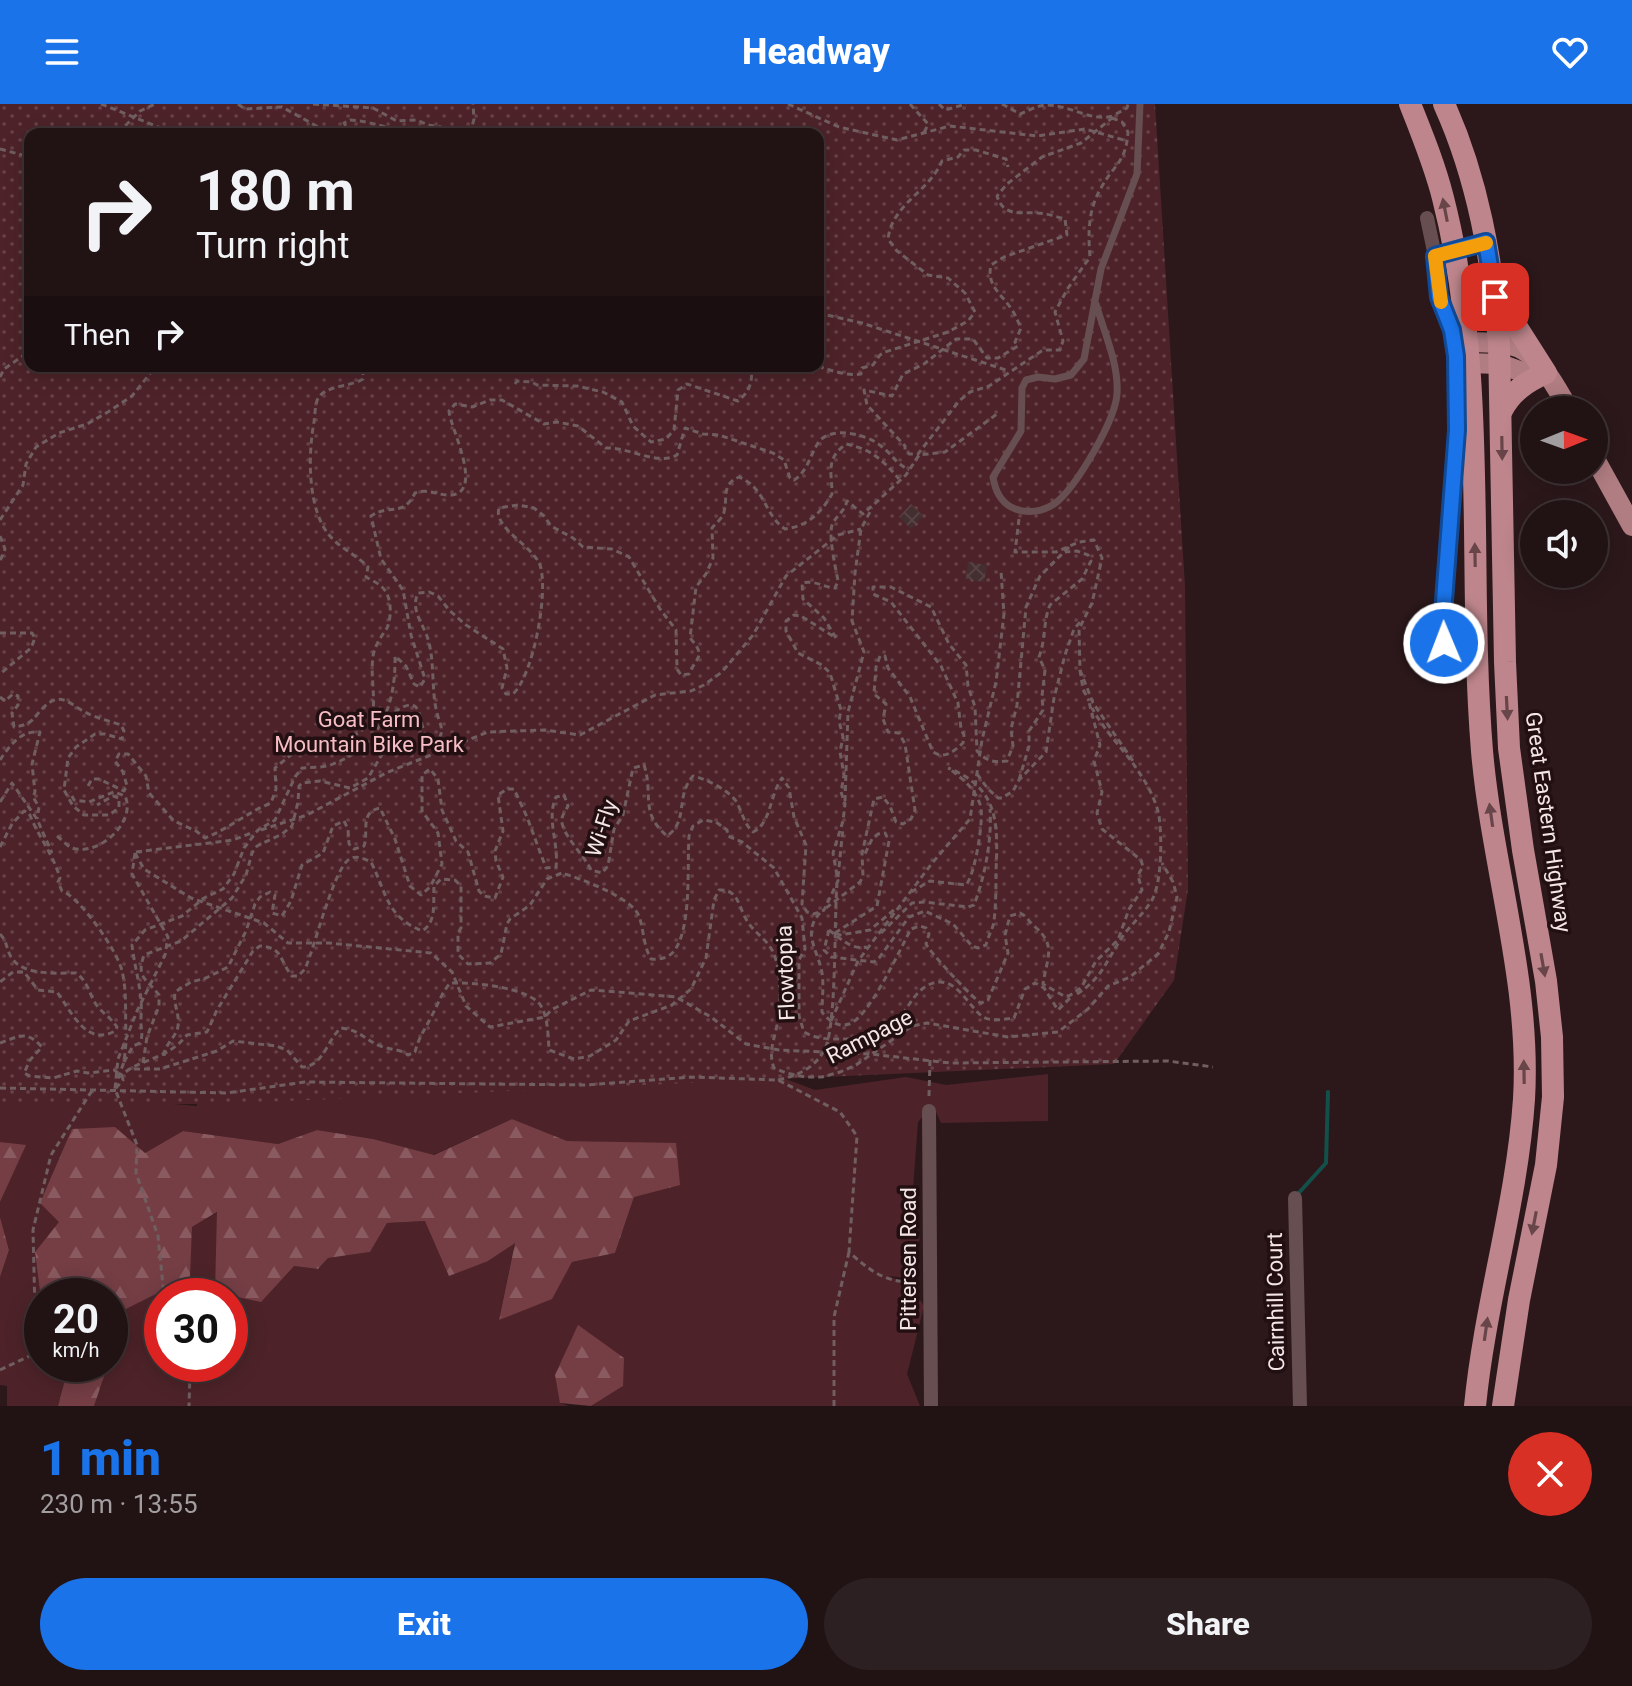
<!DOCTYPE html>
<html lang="en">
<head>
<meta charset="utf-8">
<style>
  :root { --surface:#211214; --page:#2d2022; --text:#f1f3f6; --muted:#a29ea0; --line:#3e3234; --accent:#1a73e8 }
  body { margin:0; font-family:Roboto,sans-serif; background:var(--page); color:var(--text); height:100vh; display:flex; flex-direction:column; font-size:30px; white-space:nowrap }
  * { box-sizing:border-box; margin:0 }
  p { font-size:26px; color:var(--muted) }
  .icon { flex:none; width:44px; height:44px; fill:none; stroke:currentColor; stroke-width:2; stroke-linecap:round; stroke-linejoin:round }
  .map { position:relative; height:1302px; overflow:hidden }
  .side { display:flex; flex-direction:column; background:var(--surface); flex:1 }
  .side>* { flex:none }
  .hud { position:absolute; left:24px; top:24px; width:800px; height:244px; border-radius:16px; box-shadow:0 4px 20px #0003,0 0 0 2px var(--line); background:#211214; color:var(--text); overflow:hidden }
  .needle { width:52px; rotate:89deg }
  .fabs { position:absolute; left:1520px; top:292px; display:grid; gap:16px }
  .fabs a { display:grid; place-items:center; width:88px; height:88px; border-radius:50%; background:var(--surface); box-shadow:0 4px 20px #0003,0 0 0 2px var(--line); font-size:40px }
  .speed { position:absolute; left:24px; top:1174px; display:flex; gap:16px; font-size:40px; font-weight:700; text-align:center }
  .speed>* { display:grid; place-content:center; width:104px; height:104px; border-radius:50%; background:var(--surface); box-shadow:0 4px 20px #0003,0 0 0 2px var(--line); line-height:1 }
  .speed small { font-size:20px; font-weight:400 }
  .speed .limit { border:12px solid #d22; background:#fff; color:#111 }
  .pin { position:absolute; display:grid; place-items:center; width:68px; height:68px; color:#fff; margin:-34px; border-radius:16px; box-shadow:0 4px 12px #0006 }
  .me { position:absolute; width:88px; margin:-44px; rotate:359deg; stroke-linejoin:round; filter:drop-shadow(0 0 6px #0008) }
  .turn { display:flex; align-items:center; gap:28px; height:168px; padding:0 40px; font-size:36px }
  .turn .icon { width:104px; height:104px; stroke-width:2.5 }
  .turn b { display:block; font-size:56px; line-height:68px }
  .then { display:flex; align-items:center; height:76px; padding:0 40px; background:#0003; gap:16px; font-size:30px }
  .round { display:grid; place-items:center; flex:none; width:84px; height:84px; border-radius:42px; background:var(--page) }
  .overview { display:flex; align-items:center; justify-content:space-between; height:136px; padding:0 40px }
  h1 { font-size:48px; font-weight:800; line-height:60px; color:var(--accent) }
  .cta { display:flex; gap:16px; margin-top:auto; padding:16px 40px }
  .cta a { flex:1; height:92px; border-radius:48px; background:var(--accent); color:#fff; font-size:32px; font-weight:800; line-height:92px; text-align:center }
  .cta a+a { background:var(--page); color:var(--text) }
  header { display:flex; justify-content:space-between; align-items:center; height:104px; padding:0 40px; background:var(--accent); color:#fff; font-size:36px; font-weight:800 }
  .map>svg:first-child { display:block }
</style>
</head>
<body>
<header><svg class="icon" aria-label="menu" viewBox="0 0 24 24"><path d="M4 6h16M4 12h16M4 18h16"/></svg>Headway<svg class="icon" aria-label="heart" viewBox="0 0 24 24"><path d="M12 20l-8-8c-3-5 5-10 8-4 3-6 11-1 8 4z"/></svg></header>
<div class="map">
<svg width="1632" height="1302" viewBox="0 0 1632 1302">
  <defs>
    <pattern id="forest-firs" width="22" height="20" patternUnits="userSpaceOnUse" patternTransform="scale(2)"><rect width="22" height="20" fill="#753e45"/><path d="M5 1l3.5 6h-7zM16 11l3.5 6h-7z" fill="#895a60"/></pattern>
    <pattern id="park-dots" width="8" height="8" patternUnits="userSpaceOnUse" patternTransform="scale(2)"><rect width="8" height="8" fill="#4d2329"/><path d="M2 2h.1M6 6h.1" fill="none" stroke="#674348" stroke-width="1.8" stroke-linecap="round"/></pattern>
    <pattern id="building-cross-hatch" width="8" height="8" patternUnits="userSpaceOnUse" patternTransform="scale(2)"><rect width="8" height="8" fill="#432e30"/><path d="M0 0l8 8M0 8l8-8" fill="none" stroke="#564244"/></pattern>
  </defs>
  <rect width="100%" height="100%" fill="#2c181b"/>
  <path fill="#4d2329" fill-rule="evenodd" d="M0 931 162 999 197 1002 193 969 749 961 815 986 906 973 946 981 1048 970V1017L941 1019 933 1001 918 1018 912 1098 920 1133 908 1174 889 1172 911 1182 924 1202 907 1270 920 1302H591L623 1282 560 1299 569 1302H94L106 1267 104 1260H110V1213L189 1173 192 1123 218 1108 294 1162 318 1165 328 1154 370 1148 387 1119 425 1117 488 1157 515 1138 499 1215 551 1195 572 1158 615 1149 634 1093 676 1040 567 1037 512 1015 433 1051 373 1035 317 1026 278 1040 183 1027 145 1049 60 1118 35 1148 42 1204V1260H69L58 1302H7V1282L0 1281V1173L9 1146 0 1113V1098L25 1042 0 1038ZM162 1192H230V1260H162Z"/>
  <g fill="url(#forest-firs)">
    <path d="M512 1015 567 1037 676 1039 680 1081 634 1093 615 1149 572 1158 552 1195 499 1216 515 1139 488 1157 449 1172 425 1117 387 1119 370 1148 328 1154 318 1165 294 1162 261 1198 215 1188 217 1108 192 1123 190 1173 110 1213V1192H42V1204L35 1148 59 1118 40 1099 72 1025 115 1023 145 1049 183 1027 278 1040 317 1026 373 1035 434 1051Z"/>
    <path d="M0 1038 26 1041 0 1098Z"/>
    <path d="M0 1113 9 1146 0 1173Z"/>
    <path d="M578 1221 624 1254 623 1282 591 1302 560 1299 555 1271Z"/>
    <path d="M69 1260H104L106 1267 94 1302H58Z"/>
  </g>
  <path fill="url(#park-dots)" fill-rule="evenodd" d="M0 0H1155L1185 483 1188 785 1174 876 1114 960 219 1000H0ZM30 30H818V262H30Z"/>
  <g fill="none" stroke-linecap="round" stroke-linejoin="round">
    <path stroke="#13504a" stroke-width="4" d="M1296 1092 1326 1059 1328 988"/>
  </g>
  <g fill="url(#building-cross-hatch)">
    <path d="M911 400 923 412 911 425 899 413Z"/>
    <path d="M968 458 987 461 984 478 966 475Z"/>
  </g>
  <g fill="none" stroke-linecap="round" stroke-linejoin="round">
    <g stroke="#705e60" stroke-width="3" stroke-dasharray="6 4" stroke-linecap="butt">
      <path d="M101 0 176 30"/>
      <path d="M238 0 245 5 282 3 331 30"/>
      <path d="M313 0 373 4 397 17 417 16 428 21 441 23 445 28C415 38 380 17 350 16L344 19 351 30"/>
      <path d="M788 0 839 23 897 36 950 22 1037 32 1085 25 1127 37"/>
      <path d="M910 0 928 20 924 29"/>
      <path d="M939 0 945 6 966 0"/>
      <path d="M1002 0 1020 10C1028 7 1036 2 1045 1 1070 0 1092 20 1116 11"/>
      <path d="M1116 10 1127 4 1128 0"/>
      <path d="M1112 14 1122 18 1128 28C1126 59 1114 60 1101 84 1088 106 1088 129 1090 153L1068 184 1055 208 1063 237 1060 246H1043L989 282 970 288 959 297 918 350H909L905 346V342L867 301 864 286 892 292 903 270 924 260 956 235H973L987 254H998L1018 242 1015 238 1021 224C1018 218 1016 212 1012 206 1002 190 986 182 991 161L1004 153 1067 131 1065 115C1056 113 1047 109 1037 109 1019 108 1004 113 997 92L1007 80 1042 53 1081 39Z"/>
      <path d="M121 30V26L140 7 155 0"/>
      <path d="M470 30 474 15 473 0"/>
      <path d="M0 45 30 53"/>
      <path d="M818 209 862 219 1009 267"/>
      <path d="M818 262C832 267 847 272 861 270L862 264 873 261 880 251 885 248 948 228 968 217 975 208 965 189 948 174 928 171 897 147 888 135C892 100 929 88 942 57L958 53 964 46H976L1006 55 1008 63"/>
      <path d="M0 273 4 265 30 247"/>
      <path d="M515 280 517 277 532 278 537 281 577 282 603 288 622 298 633 322 651 338 666 335 674 326 678 286 687 280 738 297C750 287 753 278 751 262"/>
      <path d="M882 393 906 371 919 351 945 348 997 310"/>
      <path d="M1019 415 1015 448H1056L1079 438 1094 436 1102 454 1092 499 1079 525 1080 566 1093 599 1133 657"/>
      <path d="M0 416 23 381 26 360 36 343 59 329 87 320 108 308 132 292 156 262"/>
      <path d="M0 432 5 445 0 457"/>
      <path d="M0 529H32L35 534 31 544 0 570"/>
      <path d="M1080 566 1083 585 1089 597"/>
      <path d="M0 593 5 597 13 590 18 592V601L12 609 14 623C35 620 32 614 45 602 61 587 71 601 85 608 95 614 110 617 121 621L124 627 122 635 105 630H95L76 643 68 654 64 686 73 702 84 711H109L119 704V694L113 692 97 701"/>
      <path d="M0 656C10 641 21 626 40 628L32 660 35 688 33 693 39 703 37 715"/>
      <path d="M977 670 988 685 998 694H1002L1013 687 1019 676 1046 648 1054 594 1065 551 1074 525 1082 516"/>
      <path d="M1019 676 1029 642V627L1043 606 1042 592 1045 566 1039 553C1046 535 1043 517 1050 501L1082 475 1091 457 1088 451 1077 447 1065 448"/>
      <path d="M88 682 92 675H99L124 687 127 682 123 668 115 657 119 650H128L146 672 149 689 174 717 196 727 205 734C228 725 248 708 271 699L276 685 275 664 292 650 336 644 371 620C377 594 370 576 373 552 375 541 381 533 387 524 392 513 392 492 382 483 378 479 371 476 366 473L368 463C357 451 341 445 330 432 307 406 308 350 314 318 315 311 315 300 318 294 327 281 350 283 363 275V262"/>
      <path d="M845 697 848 608 864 548 852 517 855 469 861 425 872 404"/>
      <path d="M0 698 12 679 37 715 52 749"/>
      <path d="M261 726 307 711 386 669 488 628 545 626 580 631 655 591 691 587 704 581 722 568 753 531 786 472 838 431 861 425"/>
      <path d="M57 732C61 735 67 742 72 744 98 753 137 718 125 692L114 688 89 698 74 696 70 688"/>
      <path d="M0 743 12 720 24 707 29 709C38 732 53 750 60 774L58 778 62 787C80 793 118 848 122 867 127 887 125 911 126 931"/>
      <path d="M136 748 233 736 254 728"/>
      <path d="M135 749 144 765 191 794 264 819 288 839H329L431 849 452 868 466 902 490 923 545 913 551 906 591 886 630 889 676 893 711 913 746 940 779 946 870 950 950 959 1168 957 1213 963"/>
      <path d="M135 749 132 770 168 833 165 851 137 907 118 955 115 985 137 1041 136 1069 158 1132 164 1192"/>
      <path d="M838 773 843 724"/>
      <path d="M911 788 930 777 966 781C975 771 985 712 980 700 974 684 964 676 951 666"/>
      <path d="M826 804 860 778 863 772 862 750 874 695 883 693 890 702 896 718 903 720 911 715 915 706 905 640 899 629 888 628 883 615 886 600 874 590 876 563 880 552H885L888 564 910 593 933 648C945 656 954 647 963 639L964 631 961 625 958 599 941 562 891 498 873 490V483H891L931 503 949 540 966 561 968 582 975 603 977 647C986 657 994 659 1007 657L1013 642 1011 625 1017 601 1026 503 1040 472 1069 443"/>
      <path d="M820 809C801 829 819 848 822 869 824 882 822 895 822 908 828 916 838 924 849 920 869 914 900 845 911 825L920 822 926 824 929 830 926 840C929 847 974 896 981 899L988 896 1008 849 1005 831 1010 812 1020 809C1028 813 1028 817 1034 822 1057 841 1047 853 1043 880L1064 892H1069L1081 884 1096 857 1118 836 1129 805 1142 786C1140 775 1135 773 1143 763L1141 756 1102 725 1097 709 1102 688 1094 657 1100 641 1089 598"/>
      <path d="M829 826 824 846 831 853 874 858 879 854 909 813 925 807 953 820 972 842 978 844 986 841C988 832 993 825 994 817 996 801 996 783 996 767 998 719 999 684 948 664"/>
      <path d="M829 826C841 835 851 846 867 843"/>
      <path d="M835 829 877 802 889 737 885 729 878 730 872 735 864 752"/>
      <path d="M836 829 840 831 870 826 895 805"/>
      <path d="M881 829 912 799 924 798 968 803 974 801C985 772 992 736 990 705"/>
      <path d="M0 830C7 837 6 844 11 853 22 872 57 869 76 869 89 878 89 892 98 903 104 910 111 914 117 923L115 927C86 943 71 907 57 888L38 886 24 868H13L0 878"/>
      <path d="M1077 890C1104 873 1107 854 1125 829 1134 818 1144 809 1152 796 1162 778 1162 733 1159 712 1157 700 1149 683 1142 673 1127 648 1106 630 1092 604"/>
      <path d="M831 917 858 857 933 758 970 715 982 636 996 578 1004 510 1001 467"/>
      <path d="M0 939C20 932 26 926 42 943L30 956 24 969 30 972 53 974 77 967 88 969 114 966 122 972 123 976 115 985"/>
      <path d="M164 952C165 939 176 934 178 922 180 911 173 900 175 888L191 878 206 874 228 863 246 827 255 800 260 793 270 788 275 791 272 809 282 812 291 797 302 761 323 749 333 722 344 717 348 725 349 740 354 745 364 742C369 728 359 708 380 704L395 735 410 782 421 791 430 783 442 760 438 729 422 707V671L430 665 438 675 442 706 456 737 468 748 479 787 484 792 495 794 503 773 496 757 495 747 503 727 498 691 507 685H514L527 713 546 764 556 763C559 739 546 715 556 693L564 691 568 702C566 706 563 710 562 714 559 728 585 752 591 766L602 769 608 762 614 725 623 711 633 664 644 661C654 691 639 708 667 732 689 717 675 692 693 672 706 675 731 687 737 699 743 710 744 720 753 728 771 720 770 690 782 674L789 684 794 713 806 741 802 800 807 808 814 810 824 806 838 777 833 749 843 717 845 700 841 688 844 671 840 648 843 633 839 617 841 606 830 569 822 561 798 549 786 527V517L794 511 801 512 836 534 824 514 803 495 802 479C815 476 823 483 835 484L838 477C836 465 827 428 833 419 838 410 844 408 847 397L863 410 881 394"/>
      <path d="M124 958 133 942 140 939C144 929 140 924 141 913 143 888 135 867 132 841L145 826 182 812 204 794 223 785 234 770 244 744 258 726 275 716 295 673 302 664C312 663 324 664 333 660 381 642 396 599 395 552L406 562 414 580 420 583 425 575 411 531 403 486 381 455 371 412C390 399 403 414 415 389 429 384 438 392 452 391 484 387 450 323 449 307L455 300 472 303 490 296H502L544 320 557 318 578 322 606 344C629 343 657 362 677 351L685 324 703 330 719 331 773 349 784 356 790 374 794 376C807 368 810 352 818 339 830 321 867 330 881 342 894 352 894 358 909 366"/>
      <path d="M143 959 147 933 159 902V891C146 874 136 874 144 851L181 837 232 794 246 771 252 749 257 742 282 730 292 722 298 698 299 682 302 679 320 677 350 684 368 674 384 647 391 636 393 609C426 586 416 618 428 636L440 633C444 624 439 618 437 609 431 586 435 559 428 535 423 519 410 506 418 489L429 488 438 492 449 506 466 521 503 545 507 564 502 584 506 590H513C533 572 549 488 540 461 532 441 493 424 499 404L518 401 534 404 544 412 551 422 573 434 583 443 612 445 629 453 660 505 676 526 677 565 681 571 689 570C696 553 707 553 690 534L696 483 706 470 713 454 712 424C716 419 723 414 724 408 728 392 721 381 739 373 766 384 764 411 785 425 808 422 821 409 832 390 832 369 825 355 846 340 871 345 883 356 899 375"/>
      <path d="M134 965H160L217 947 233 937 276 942 287 946 302 963C323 963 327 936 341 924 361 926 367 938 383 943 392 946 400 945 408 951L415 948C419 932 425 926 431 913 438 901 441 890 450 879 470 878 530 883 541 902 548 914 548 931 549 946L574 955 590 952 616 936 629 917 672 901 691 885 706 854 714 796 719 786C738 785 738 801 746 815 754 830 770 836 775 853 782 874 780 901 777 921 774 937 768 948 774 964L786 969 805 973H822L840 968 856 961 912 922 927 919 1008 933 1058 928 1088 905 1108 882 1130 873 1158 850 1169 828 1177 793 1173 778 1162 759"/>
      <path d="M118 974C140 953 165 958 187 931L207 928 217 906 253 847 260 842C283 843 279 856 292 872H298L305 865C315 842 332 772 347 757 354 750 363 754 371 758 387 790 386 812 422 827 437 818 433 799 434 782L441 775 455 776 461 782V824L458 829V850L468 860 490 859 501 850 507 820 510 815 530 801 547 775 562 769C581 775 631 793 639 812 644 826 643 841 651 855 659 856 669 854 674 847 692 824 687 761 689 732L693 722 703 716 716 718 727 726 728 732 742 738 774 764 802 814 805 845 799 856V912L804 928C818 936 830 935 846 935 855 935 869 938 877 935 904 926 909 879 940 878 959 878 970 904 983 913 992 918 1004 915 1014 914L1025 885 1035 879 1044 884 1058 906 1070 894"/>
      <path d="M118 974 124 958 126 939"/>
      <path d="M778 976C798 971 812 966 824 947 837 926 834 813 837 780"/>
      <path d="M0 984 227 989 305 978 587 981 691 973 778 976 840 1008 857 1032 849 1148C869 1166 888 1181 916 1177"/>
      <path d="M929 992 930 956"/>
      <path d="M185 1260 190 1268 189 1302"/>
      <path d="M0 1266 36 1249 33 1126 51 1051 93 985"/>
      <path d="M834 1302V1213L849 1148"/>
    </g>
    <path stroke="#674e50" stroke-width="7" d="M1096 200C1104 228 1119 260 1117 290 1115 317 1078 379 1058 397 1045 408 1026 411 1011 403 1000 397 995 386 993 373L1021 327 1022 284 1026 276 1038 273 1055 275 1071 271 1084 255 1101 165 1137 70 1140 0"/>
    <g stroke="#674e50" stroke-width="14">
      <path d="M1427 114 1435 152 1439 193 1452 226 1456 252 1457 326 1443 510 1446 568"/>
      <path d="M1448 149 1486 138"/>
      <path d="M929 1007 931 1302"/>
      <path d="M1295 1094 1300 1302"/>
    </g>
    <g stroke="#b07d82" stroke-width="20">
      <path d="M1466 238C1483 239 1508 237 1523 246 1543 258 1558 286 1569 306"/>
      <path d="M1467 259 1500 260 1528 270 1546 269"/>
      <path d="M1594 353 1632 422"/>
    </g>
    <g stroke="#be868c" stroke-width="22">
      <path d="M1410 0C1422 30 1435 62 1443 94 1489 274 1467 464 1482 647 1492 763 1531 878 1524 995 1517 1099 1485 1199 1475 1302"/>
      <path d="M1444 0C1478 75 1492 156 1499 238L1505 558 1509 644 1523 746 1546 877 1552 933 1553 993 1546 1061 1519 1196 1503 1302"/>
      <path d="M1501 308C1511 288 1526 278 1546 269L1518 225 1502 190"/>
    </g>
  </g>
  <defs><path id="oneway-solid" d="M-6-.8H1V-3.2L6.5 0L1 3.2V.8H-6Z" transform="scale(2)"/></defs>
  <g fill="#684549">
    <use href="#oneway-solid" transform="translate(1445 106) rotate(-101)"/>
    <use href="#oneway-solid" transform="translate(1502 344) rotate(89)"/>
    <use href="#oneway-solid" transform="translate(1475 451) rotate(-91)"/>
    <use href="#oneway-solid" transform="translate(1507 604) rotate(87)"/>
    <use href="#oneway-solid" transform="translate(1491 711) rotate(-98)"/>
    <use href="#oneway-solid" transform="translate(1543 861) rotate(80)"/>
    <use href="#oneway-solid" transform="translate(1524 968) rotate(-91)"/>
    <use href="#oneway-solid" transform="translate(1534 1119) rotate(101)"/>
    <use href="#oneway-solid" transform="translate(1486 1225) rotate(-82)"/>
  </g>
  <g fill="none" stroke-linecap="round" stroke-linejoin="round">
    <defs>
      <path id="route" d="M1444 539 1443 510 1457 326 1456 252 1452 226 1439 193 1435 152 1486 138 1495 193"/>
    </defs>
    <use href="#route" stroke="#114b97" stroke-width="20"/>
    <use href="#route" stroke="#1a73e8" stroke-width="14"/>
    <path stroke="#f59e0b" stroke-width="14" d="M1441 198 1435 152 1486 139"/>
  </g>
  <g text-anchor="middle" stroke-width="7" stroke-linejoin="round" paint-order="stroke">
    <g font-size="22" fill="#f6bec4" stroke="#220f12">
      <text x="369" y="623">Goat Farm<tspan x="369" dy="25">Mountain Bike Park</tspan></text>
    </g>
    <g font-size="22" fill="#f4e6e7" stroke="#220f12">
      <text transform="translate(1549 718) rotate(82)" y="8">Great Eastern Highway</text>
      <text transform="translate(601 724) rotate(-72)" y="8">Wi-Fly</text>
      <text transform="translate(785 869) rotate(-92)" y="8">Flowtopia</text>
      <text transform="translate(869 932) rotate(-27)" y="8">Rampage</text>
      <text transform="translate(908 1155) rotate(-90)" y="8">Pittersen Road</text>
      <text transform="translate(1275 1198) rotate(-91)" y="8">Cairnhill Court</text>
    </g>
  </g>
</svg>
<div class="fabs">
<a><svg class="needle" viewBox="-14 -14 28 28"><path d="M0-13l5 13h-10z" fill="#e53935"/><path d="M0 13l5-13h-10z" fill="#a29ea0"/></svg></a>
<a><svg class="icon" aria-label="sound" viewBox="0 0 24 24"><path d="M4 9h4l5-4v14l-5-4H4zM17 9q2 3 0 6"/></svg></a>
</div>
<div class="speed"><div>20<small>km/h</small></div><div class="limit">30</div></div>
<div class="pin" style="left:1495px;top:193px;background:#d93025"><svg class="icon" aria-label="arrive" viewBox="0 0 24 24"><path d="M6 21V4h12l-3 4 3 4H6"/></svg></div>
<svg class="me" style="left:1444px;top:539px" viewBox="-20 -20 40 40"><circle r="17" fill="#1a73e8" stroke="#fff" stroke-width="3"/><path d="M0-11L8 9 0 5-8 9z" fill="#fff"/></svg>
<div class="hud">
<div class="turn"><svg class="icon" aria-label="right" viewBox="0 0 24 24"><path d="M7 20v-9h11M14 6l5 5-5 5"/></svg><div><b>180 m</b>Turn right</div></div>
<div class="then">Then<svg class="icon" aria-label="right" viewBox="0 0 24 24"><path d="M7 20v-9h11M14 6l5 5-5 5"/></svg></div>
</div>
</div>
<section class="side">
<div class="overview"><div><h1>1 min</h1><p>230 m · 13:55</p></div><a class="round" style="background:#d93025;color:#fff"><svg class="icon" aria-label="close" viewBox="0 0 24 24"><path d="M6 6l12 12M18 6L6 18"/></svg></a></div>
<div class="cta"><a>Exit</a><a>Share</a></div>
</section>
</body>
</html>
